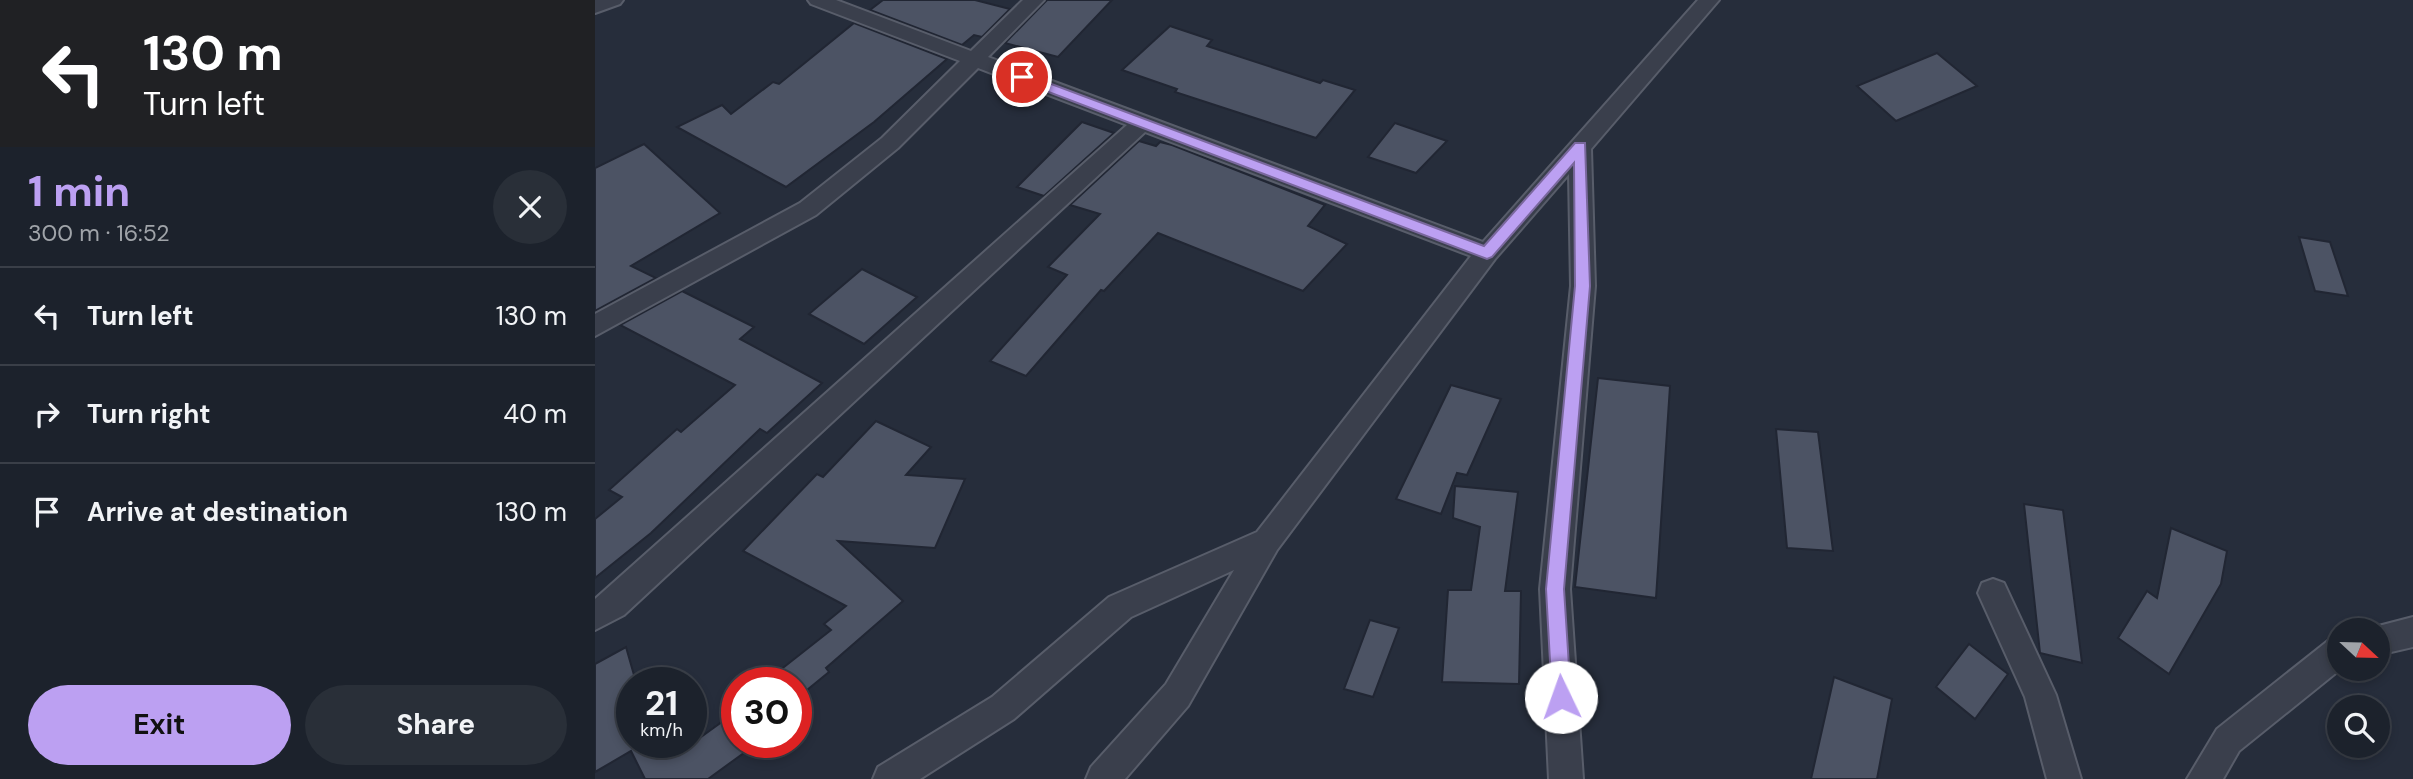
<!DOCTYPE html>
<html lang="en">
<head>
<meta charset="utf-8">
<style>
  :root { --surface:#1c222c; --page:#292f38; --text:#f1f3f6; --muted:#a0a4a9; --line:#3a3f48; --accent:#bca0f2 }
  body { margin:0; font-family:"DM Sans",sans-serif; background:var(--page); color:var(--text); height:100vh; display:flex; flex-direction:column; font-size:26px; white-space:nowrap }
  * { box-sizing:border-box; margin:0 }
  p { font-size:23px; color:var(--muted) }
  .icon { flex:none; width:38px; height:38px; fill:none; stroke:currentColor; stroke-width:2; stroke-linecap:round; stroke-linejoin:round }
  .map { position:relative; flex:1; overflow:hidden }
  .details { display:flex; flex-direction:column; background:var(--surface); width:595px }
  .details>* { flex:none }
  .hud { background:#202124; color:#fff; overflow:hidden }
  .needle { width:46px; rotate:112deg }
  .fabs { position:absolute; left:1732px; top:618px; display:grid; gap:14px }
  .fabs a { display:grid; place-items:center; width:63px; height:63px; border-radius:50%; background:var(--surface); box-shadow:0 4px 10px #0003,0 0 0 2px var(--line); font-size:35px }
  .speed { position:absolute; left:21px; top:667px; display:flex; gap:14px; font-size:35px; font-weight:700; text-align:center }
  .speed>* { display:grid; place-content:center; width:91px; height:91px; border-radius:50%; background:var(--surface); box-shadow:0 4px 10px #0003,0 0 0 2px var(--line); line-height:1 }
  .speed small { font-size:18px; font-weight:400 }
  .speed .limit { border:10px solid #d22; background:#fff; color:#111 }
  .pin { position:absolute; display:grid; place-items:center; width:60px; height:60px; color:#fff; margin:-30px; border:4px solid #fff; border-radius:50%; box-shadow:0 2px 7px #0007 }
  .me { position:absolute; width:77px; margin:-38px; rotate:357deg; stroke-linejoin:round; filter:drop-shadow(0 0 5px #0008) }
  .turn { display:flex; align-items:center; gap:24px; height:147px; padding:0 28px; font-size:32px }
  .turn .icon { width:91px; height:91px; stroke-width:2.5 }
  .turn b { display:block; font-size:49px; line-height:60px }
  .round { display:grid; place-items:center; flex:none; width:74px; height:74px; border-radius:37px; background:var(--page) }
  .headline { display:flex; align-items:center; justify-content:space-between; height:119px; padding:0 28px }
  h1 { font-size:42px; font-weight:700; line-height:52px; color:var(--accent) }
  .action { display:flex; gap:14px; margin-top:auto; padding:14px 28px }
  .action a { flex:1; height:80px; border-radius:42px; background:var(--accent); color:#111; font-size:28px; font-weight:700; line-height:80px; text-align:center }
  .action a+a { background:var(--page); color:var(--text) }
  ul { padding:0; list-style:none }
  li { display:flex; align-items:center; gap:21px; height:98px; padding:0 28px; border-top:2px solid var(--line) }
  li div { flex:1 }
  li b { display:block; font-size:26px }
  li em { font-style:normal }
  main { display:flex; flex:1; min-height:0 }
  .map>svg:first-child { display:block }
</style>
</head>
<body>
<main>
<section class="details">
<div class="hud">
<div class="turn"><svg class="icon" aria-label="left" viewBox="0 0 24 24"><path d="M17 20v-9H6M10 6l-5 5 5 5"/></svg><div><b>130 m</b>Turn left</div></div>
</div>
<div class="headline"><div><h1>1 min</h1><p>300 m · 16:52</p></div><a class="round"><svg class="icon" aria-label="close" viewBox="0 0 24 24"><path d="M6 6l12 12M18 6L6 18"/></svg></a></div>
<ul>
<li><svg class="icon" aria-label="left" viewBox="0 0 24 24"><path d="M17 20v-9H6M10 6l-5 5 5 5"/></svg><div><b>Turn left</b></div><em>130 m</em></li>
<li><svg class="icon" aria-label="right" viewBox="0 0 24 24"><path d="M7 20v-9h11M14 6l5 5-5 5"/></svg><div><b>Turn right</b></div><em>40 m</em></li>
<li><svg class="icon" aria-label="arrive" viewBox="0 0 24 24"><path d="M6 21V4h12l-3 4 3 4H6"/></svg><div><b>Arrive at destination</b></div><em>130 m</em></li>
</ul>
<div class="action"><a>Exit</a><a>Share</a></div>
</section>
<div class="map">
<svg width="1818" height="779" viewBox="0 0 1818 779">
  <rect width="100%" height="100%" fill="#262d3b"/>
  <g fill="#4c5364" stroke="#212633" stroke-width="2">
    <path d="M288 0H380L415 9 387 37 379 35 367 45 275 10Z"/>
    <path d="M452 0H517L463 57 410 43Z"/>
    <path d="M259 23 352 59 279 122 191 187 82 127 127 105 136 114 178 82 184 84Z"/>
    <path d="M575 26 617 40 612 46 725 83 728 80 760 90 721 138 580 92 582 89 527 70Z"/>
    <path d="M1342 53 1382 86 1301 121 1262 86Z"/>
    <path d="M487 122 519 133 449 196 422 187Z"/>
    <path d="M800 123 852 141 821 173 773 157Z"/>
    <path d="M544 141 561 146 565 142 577 145 730 205 713 226 752 244 708 291 563 233 509 291 506 290 431 376 395 361 472 275 453 267 505 214 475 205Z"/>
    <path d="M49 144 125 213 36 266 61 278 0 311V168Z"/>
    <path d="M1704 237 1735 242 1753 296 1720 291Z"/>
    <path d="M267 269 322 297 269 344 214 314Z"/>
    <path d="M87 291 159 327 145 339 227 383 172 433 165 429 56 533 0 578V519L27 497 14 490 82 429 86 432 140 385 25 325Z"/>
    <path d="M1003 378 1075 386 1061 598 980 587Z"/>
    <path d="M856 385 906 399 872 475 862 473 846 514 801 499Z"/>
    <path d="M281 421 336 447 311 475 370 479 340 548 243 541 308 601 231 668 234 672 201 699V682H170L236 630 229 624 251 606 148 551 222 474 228 477Z"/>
    <path d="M1181 429 1223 432 1238 551 1192 548Z"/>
    <path d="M860 486 923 492 910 591H926L924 684 847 682 853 590H876L885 527 858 518Z"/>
    <path d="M1429 504 1468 510 1487 663 1445 653Z"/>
    <path d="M1576 528 1632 551 1626 584 1574 674 1523 638 1552 591 1562 598Z"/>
    <path d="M775 620 804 628 778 697 749 689Z"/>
    <path d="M1374 644 1413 674 1380 719 1341 687Z"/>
    <path d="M31 647 41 682H37V742H99L142 711V742H164L113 779H50L36 751 0 772V664Z"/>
    <path d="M1239 677 1297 699 1282 779H1216Z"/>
  </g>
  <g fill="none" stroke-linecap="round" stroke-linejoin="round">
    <defs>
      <g id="street">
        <path d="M0 0H28L25 4 0 13Z"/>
        <path d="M213 0H241L376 51 428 0H449L393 57 888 242 1103 0H1124L996 149 1000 286 975 589 988 779H954L945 589 976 286 974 174 900 259 682 550 593 706 530 779H491L496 767 571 684 639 570 536 617 419 719 325 779H278L283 767 397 697 514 597 662 532 876 256 550 132 29 615 0 630V599L532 125 383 68 303 148 221 215 0 336V314L205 203 287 138 365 61 216 4Z"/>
        <path d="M1398 579 1409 583 1461 695 1486 779H1452L1430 697 1383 593 1387 583Z"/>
        <path d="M1818 617V647L1783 655V630L1772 629Z"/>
        <path d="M1745 636V668H1747L1644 751 1628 779H1592L1622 729 1734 640Z"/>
      </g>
    </defs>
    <use href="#street" stroke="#585d6a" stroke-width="4"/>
    <use href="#street" fill="#3a3f4c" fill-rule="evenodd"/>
  </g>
  <path fill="#bca0f2" stroke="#7a689d" stroke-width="2" d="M427 73 889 246 980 143H990L995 286 969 589 976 697 973 704 966 707 959 704 957 697 951 589 980 286 979 163 897 257 892 259 422 80V74Z"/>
</svg>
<div class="fabs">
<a><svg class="needle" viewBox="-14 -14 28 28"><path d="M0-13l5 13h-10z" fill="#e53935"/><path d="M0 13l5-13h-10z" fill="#a0a4a9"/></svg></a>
<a><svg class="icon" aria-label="search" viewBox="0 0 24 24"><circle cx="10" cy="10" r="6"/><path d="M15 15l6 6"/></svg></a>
</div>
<div class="speed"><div>21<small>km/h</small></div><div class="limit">30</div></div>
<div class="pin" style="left:427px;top:77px;background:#d93025"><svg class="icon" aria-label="arrive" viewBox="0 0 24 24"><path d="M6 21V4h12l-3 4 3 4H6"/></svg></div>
<svg class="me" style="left:966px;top:697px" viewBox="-20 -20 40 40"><circle r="19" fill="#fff"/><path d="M0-13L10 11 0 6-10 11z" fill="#bca0f2"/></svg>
</div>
</main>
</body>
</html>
